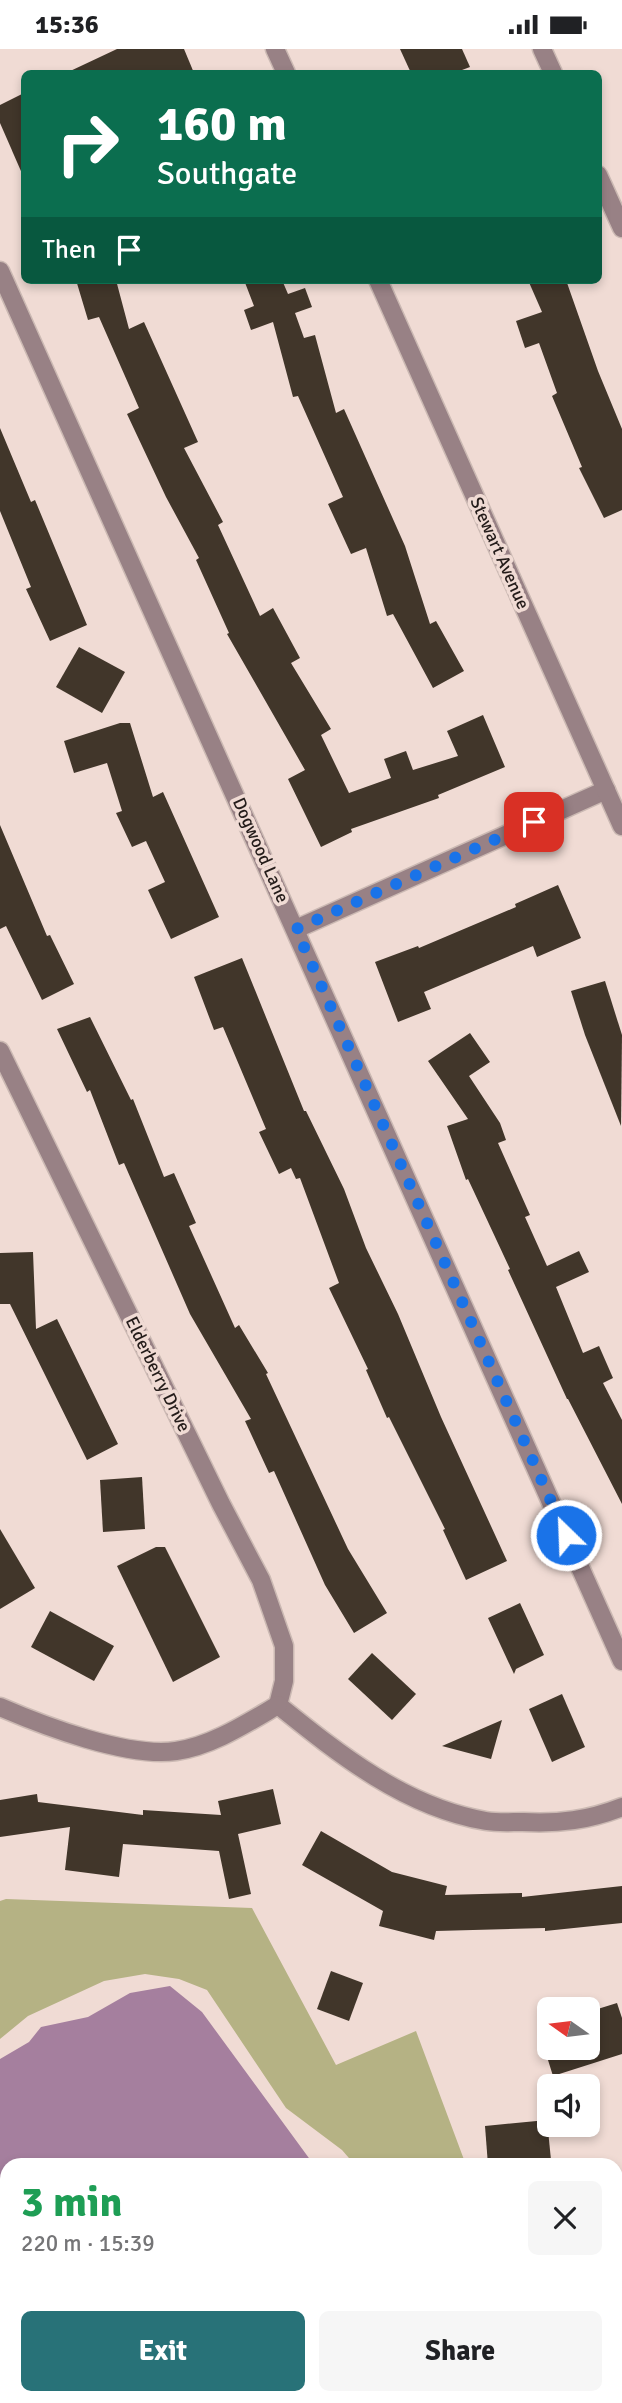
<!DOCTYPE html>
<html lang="en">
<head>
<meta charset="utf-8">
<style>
  :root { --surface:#fff; --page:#f6f6f6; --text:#202124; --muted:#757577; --accent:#287278 }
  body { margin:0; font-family:Signika,sans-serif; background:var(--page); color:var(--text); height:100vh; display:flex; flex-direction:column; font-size:26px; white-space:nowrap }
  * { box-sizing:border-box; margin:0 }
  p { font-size:23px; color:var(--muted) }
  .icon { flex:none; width:38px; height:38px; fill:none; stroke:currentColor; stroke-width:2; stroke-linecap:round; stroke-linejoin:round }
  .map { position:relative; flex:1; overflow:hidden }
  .drawer { position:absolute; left:0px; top:2109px; width:623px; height:247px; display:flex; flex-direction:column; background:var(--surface); border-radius:21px 21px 0 0; box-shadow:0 4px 10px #0003 }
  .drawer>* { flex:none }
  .hud { position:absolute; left:21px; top:21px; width:581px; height:214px; border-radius:10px; box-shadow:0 4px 10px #0003; background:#0b6e4f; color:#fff; overflow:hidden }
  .needle { width:46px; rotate:284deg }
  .fabs { position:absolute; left:537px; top:1948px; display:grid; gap:14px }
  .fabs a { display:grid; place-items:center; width:63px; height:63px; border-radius:10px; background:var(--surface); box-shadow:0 4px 10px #0003; font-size:35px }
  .pin { position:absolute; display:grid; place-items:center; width:60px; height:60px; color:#fff; margin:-30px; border-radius:14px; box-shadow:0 4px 10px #0006 }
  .me { position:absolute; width:77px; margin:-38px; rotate:336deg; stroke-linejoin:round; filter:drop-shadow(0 0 5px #0008) }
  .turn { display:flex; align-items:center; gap:24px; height:147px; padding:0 21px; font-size:32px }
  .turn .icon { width:91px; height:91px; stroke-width:2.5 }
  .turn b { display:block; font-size:49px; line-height:60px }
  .then { display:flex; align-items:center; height:66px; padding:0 21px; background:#0003; gap:14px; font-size:26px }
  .round { display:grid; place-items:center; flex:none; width:74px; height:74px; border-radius:10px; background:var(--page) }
  .summary { display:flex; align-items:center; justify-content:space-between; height:119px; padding:0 21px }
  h1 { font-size:42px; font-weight:800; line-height:52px; color:#1e9e55 }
  .primary-button { display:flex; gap:14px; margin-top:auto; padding:14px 21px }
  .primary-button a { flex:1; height:80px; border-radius:10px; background:var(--accent); color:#fff; font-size:28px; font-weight:800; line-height:80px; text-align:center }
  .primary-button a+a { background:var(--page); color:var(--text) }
  .status { display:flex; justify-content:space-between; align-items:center; height:49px; padding:0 35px; background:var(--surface); direction:ltr }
  .status svg { height:19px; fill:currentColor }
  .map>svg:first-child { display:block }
</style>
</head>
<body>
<div class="status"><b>15:36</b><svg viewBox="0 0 49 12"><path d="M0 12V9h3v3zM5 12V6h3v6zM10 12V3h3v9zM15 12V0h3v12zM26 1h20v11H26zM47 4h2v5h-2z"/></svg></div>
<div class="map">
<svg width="622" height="2354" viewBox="0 0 622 2354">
  <rect width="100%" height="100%" fill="#f0dbd4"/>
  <g fill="#b5b284">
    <path d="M6 1850 252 1859 336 2016 416 1982 466 2116H355L342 2101 286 2059 207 1941 179 1930 145 1925 104 1932 28 1967 0 1990V1852Z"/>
    <path d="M456 2349H551L553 2354H456Z"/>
  </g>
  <g fill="#a57f9e">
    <path d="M170 1937 202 1963 314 2116H7V2338L0 2325V2010L29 1993 41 1978 88 1968 130 1944Z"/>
    <path d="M433 2348 435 2354H13L12 2349Z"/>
  </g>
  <g fill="#41362a">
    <path d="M117 0H184L194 24H66Z"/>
    <path d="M400 0H462L470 18 454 24H411Z"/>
    <path d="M24 44V129L0 74V56Z"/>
    <path d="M76 231H116L129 280 144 273 198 393 184 399 223 473 218 476 260 567 273 559 300 609 291 614 331 680 321 686 349 744 391 729 384 710 406 702 413 721 458 707 447 682 483 666 505 718 438 746 439 749 351 780 352 783 321 798 288 730 305 721 227 585 229 584 196 511 199 509 166 448 127 365 139 359 99 268 88 271Z"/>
    <path d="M244 231H282L288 245 305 239 312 258 295 264 304 289 315 286 336 364 344 360 405 497 430 575 436 572 464 622 433 639 393 565 387 567 366 499 351 505 328 455 343 448 298 347 293 348 273 273 251 281 244 261 254 257Z"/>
    <path d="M528 231H566L598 322 622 380V461L604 469 579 419 582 418 552 347 557 344 539 294 525 299 516 272 542 263Z"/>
    <path d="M0 379 31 453 35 451 87 576 50 592 26 540 31 538 0 462Z"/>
    <path d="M79 598 125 623 102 664 56 638Z"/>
    <path d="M120 674H130L153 748 163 743 219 868 171 890 148 841 165 833 146 792 132 798 116 764 122 762 107 714 74 724 64 692Z"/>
    <path d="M0 776 47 887 50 886 74 935 42 951 6 877 0 880Z"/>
    <path d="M558 836 581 889 537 908 533 897 424 943 431 960 398 973 375 913 418 897 419 899 516 858 515 855Z"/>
    <path d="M242 909 304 1062H306L344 1140 366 1199 398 1265 441 1368 507 1512 466 1531 443 1481 445 1480 389 1368 387 1369 366 1321 368 1320 329 1239 339 1234 300 1129 296 1130 291 1119 279 1125 259 1083 266 1080 223 978 214 981 194 928Z"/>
    <path d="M605 932 622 986 621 1077 585 986 571 942Z"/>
    <path d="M90 968 131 1051 133 1050 164 1128 174 1124 196 1174 189 1177 235 1279 239 1276 268 1324 266 1325 348 1500 387 1564 354 1584 325 1536 274 1422 269 1424 245 1372 251 1370 190 1265 124 1114 119 1116 90 1041 87 1043 57 980Z"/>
    <path d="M470 984 490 1013 469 1027 500 1074 506 1091 498 1094 530 1166 525 1168 547 1217 579 1202 589 1223 556 1238 583 1304 599 1297 613 1329 603 1334 622 1371V1455L568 1350H567L508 1221 510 1220 468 1130 466 1131 447 1077 468 1070 428 1012Z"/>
    <path d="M33 1203 36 1280 57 1270 118 1395 87 1411 10 1255H0V1204Z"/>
    <path d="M142 1428 145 1480 103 1483 100 1431Z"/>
    <path d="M0 1480 35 1539 0 1560Z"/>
    <path d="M156 1498H165L220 1608 173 1633 117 1517Z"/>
    <path d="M520 1554 544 1606 516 1620 514 1625 488 1569Z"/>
    <path d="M50 1562 114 1597 94 1632 31 1598Z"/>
    <path d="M372 1604 416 1645 392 1671 348 1630Z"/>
    <path d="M562 1645 585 1698 552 1713 529 1660Z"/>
    <path d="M502 1671 491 1710 442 1697Z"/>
    <path d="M273 1740 281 1775 238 1785 251 1845 229 1850 219 1802 123 1795 119 1828 65 1821 70 1778 0 1788V1751L37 1745 38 1753 143 1766V1761L221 1766 218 1752Z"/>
    <path d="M321 1782 392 1823 447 1837 445 1846 522 1844V1848L622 1837V1874L545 1882V1879L436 1882 434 1891 379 1877 383 1862 302 1816Z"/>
    <path d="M331 1922 363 1934 349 1972 317 1960Z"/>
    <path d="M617 1954 622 1969V2005L553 2027 538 1979 550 1976V1998H588V1963Z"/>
    <path d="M547 2071 551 2111 488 2116 485 2077Z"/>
  </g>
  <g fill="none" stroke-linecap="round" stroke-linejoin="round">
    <defs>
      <g id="minor">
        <path d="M542 0 553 24"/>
        <path d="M598 126 622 179"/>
        <path d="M0 222 622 1612"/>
        <path d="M296 880 606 741"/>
        <path d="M0 1002 221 1455 261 1531 284 1597V1632L278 1656"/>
        <path d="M278 1656C340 1706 405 1758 486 1772 498 1774 511 1773 523 1773 559 1775 589 1771 622 1758"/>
        <path d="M0 1658C44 1677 128 1709 176 1702 212 1697 247 1674 278 1656"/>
      </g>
      <g id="tertiary">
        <path d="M275 0 286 24"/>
        <path d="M378 231 622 777"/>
      </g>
    </defs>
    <use href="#minor" stroke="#cbb9b3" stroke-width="21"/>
    <use href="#tertiary" stroke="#cbb9b3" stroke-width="21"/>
    <use href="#minor" stroke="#988185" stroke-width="18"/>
    <use href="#tertiary" stroke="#988185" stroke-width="18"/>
  </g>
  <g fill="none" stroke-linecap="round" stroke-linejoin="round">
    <path stroke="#1a73e8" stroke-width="12" stroke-dasharray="0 21.6" d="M534 773 296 880 566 1486"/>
  </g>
  <g text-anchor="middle" stroke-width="7" stroke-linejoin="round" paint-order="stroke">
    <g font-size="18" fill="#241c1a" stroke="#f0dbd4">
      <text transform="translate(500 504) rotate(66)" y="6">Stewart Avenue</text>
      <text transform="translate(261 801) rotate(66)" y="6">Dogwood Lane</text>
      <text transform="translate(158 1325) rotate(64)" y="6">Elderberry Drive</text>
    </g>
  </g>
</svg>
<div class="fabs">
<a><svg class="needle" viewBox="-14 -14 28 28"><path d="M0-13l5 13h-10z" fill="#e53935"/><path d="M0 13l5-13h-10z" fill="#757577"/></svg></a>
<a><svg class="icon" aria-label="sound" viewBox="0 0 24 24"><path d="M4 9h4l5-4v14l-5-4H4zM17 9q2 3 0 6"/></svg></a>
</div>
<div class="pin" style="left:534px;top:773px;background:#d93025"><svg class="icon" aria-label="arrive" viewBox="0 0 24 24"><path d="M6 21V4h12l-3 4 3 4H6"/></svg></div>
<svg class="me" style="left:566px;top:1486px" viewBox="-20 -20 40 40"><circle r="17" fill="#1a73e8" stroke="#fff" stroke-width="3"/><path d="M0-11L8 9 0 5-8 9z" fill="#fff"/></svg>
<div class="hud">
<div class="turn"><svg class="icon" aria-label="right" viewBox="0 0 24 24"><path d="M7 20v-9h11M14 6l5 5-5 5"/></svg><div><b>160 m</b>Southgate</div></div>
<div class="then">Then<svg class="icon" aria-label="arrive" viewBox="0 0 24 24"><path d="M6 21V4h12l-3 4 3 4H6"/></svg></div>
</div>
<section class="drawer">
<div class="summary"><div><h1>3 min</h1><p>220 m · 15:39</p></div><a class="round"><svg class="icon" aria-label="close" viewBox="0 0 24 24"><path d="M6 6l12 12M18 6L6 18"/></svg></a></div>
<div class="primary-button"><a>Exit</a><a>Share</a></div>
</section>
</div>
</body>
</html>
